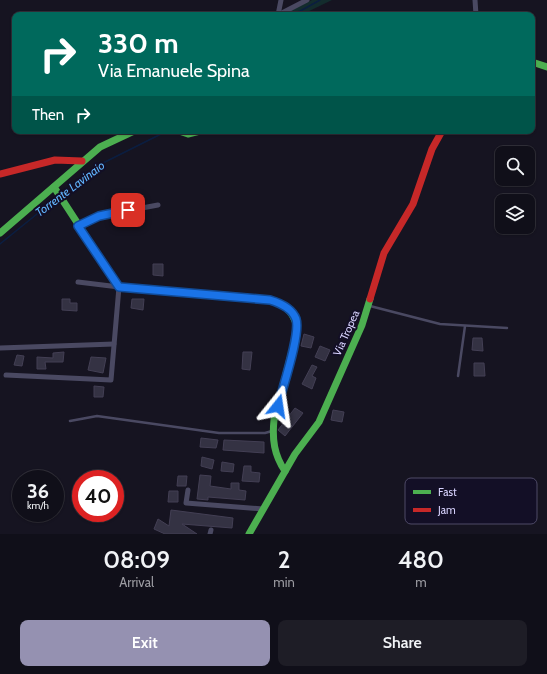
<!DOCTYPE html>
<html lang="en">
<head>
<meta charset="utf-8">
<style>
  :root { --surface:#100f19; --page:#1e1d26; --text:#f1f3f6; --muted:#9c9ca2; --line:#302f38; --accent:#9591b1 }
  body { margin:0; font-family:Cabin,sans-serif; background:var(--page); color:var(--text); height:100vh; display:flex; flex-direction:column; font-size:15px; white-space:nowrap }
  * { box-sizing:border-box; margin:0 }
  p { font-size:13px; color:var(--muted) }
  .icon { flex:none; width:22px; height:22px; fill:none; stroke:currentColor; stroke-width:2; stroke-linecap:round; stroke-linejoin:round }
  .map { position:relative; height:534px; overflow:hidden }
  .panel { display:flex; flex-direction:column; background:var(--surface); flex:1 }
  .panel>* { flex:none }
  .banner { position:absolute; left:12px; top:12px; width:523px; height:122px; border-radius:8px; box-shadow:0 1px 3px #0004,0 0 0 1px var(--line); background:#00695c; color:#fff; overflow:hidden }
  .tools { position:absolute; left:495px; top:146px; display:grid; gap:8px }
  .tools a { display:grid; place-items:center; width:40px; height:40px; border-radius:8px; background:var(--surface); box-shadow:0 1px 3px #0004,0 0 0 1px var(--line); font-size:20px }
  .speed { position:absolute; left:12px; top:470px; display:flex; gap:8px; font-size:20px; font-weight:700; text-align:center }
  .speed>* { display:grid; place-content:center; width:52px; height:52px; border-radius:50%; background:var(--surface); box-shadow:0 1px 3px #0004,0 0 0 1px var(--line); line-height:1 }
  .speed small { font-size:10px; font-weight:400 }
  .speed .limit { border:6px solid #d22; background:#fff; color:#111 }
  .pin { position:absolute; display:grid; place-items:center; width:34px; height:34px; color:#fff; margin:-17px; border-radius:8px; box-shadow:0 2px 6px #0006 }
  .me { position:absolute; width:44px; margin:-22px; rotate:15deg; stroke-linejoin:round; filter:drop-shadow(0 0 3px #0008) }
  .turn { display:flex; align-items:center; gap:14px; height:84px; padding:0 20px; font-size:18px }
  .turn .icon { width:52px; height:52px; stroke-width:2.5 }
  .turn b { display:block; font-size:28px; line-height:34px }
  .then { display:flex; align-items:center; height:38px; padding:0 20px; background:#0003; gap:8px; font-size:15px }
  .eta { display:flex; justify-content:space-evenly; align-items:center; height:68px; text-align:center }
  .eta b { font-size:24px; font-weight:600; line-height:28px }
  .primary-button { display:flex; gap:8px; margin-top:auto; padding:8px 20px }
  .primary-button a { flex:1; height:46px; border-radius:8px; background:var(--accent); color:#fff; font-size:16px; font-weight:600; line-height:46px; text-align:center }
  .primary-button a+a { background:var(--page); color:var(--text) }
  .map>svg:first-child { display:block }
</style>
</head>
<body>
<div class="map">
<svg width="547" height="534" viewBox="0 0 547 534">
  <rect width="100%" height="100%" fill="#161421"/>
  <path fill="#132c2d" d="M312 0H332L301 15H282Z"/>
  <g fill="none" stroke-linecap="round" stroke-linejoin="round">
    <g stroke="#0b1e41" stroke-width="1.5">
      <path d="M293 15 320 0"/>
      <path d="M61 194 99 165 167 131"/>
      <path d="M0 244 58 197"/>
    </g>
  </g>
  <g fill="#343243" stroke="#433f54">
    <path d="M153 264H163V276L153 275Z"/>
    <path d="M62 299H70V303H77V311L62 310Z"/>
    <path d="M132 299H144L143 310 131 308Z"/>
    <path d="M304 334 314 337 311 348 301 346Z"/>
    <path d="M473 338H482L483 351 472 350Z"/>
    <path d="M320 346 330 350 325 361 315 357Z"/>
    <path d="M64 352 63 362H45L46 369H37V357L53 358V353Z"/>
    <path d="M243 352H252L250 370 242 369Z"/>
    <path d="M17 355 24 356 22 366 14 365Z"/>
    <path d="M91 357 106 358 103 373 88 370Z"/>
    <path d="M474 363H484L485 376H474Z"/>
    <path d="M312 365 317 367 312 376 316 378 312 389 302 384Z"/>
    <path d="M94 386 104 387 103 397H94Z"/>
    <path d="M295 408 303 413 285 436 278 430Z"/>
    <path d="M333 410 344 412 342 422 331 420Z"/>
    <path d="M201 438 218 440 216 448 200 447Z"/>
    <path d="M224 440 264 442V453L223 450Z"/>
    <path d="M202 457 214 460 212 469 201 466Z"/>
    <path d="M222 462 234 464 233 472 221 471Z"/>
    <path d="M244 466H251V472L260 473 259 482 242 481Z"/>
    <path d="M200 475 211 476 210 486 231 489V483H239V490L246 491 245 500 208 497V500L197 499Z"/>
    <path d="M178 476H187L186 486H177Z"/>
    <path d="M169 491H178V502H168Z"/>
    <path d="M171 510 233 518 232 528 182 524 197 534H165L154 529 158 519 169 526Z"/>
  </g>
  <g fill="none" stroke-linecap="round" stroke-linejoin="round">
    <g stroke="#4a4962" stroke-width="2.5">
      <path d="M370 306 440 324 507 328"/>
      <path d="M458 376 465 326"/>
      <path d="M70 421 97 416 219 433H265L272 431"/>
    </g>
    <g stroke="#4a4962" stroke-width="5">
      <path d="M475 0 476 15"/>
      <path d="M278 15 307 0"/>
      <path d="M278 15 281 0"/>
      <path d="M78 226 99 216 158 205"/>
      <path d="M0 348 114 344"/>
      <path d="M6 375 111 380 119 287 78 282"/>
      <path d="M188 490 186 503 263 509"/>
      <path d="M210 534 211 530"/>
    </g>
    <g stroke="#4caf50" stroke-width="7">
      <path d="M532 62 547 67"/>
      <path d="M179 131 188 134 200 131"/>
      <path d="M54 187 119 287 270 300C287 306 296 314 297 332L274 420C272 439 274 455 285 471"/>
      <path d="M0 233 100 147 134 131"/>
      <path d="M249 534 295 454 319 422 362 325 370 299"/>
    </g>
    <g stroke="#c62828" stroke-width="7">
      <path d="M0 174 55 160 82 161"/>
      <path d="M370 299 384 253 413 204 432 149 442 131"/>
    </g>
  </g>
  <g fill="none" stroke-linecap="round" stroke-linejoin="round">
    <defs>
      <path id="route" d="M128 210 99 216 78 226 119 287 270 300C280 303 292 308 296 319 301 334 282 389 278 406"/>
    </defs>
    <use href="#route" stroke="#114b97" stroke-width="10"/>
    <use href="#route" stroke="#1a73e8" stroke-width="7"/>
  </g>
  <g text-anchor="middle" stroke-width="4" stroke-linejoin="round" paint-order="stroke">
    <g font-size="11" fill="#d9d4ff" stroke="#130f26">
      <text transform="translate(346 333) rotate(-66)" y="4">Via Tropea</text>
    </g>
    <g font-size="12" font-style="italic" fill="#62b6ff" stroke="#130f26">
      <text transform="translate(70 189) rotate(-37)" y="4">Torrente Lavinaio</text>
    </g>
  </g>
  <rect x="405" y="478" width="132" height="46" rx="6" fill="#130f26" stroke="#4e4a67" stroke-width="1"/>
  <rect x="413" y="490" width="18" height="4" fill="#4caf50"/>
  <rect x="413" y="508" width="18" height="4" fill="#c62828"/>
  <g font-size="11" fill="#d9d4ff">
    <text x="438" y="496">Fast</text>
    <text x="438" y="514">Jam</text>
  </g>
</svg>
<div class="tools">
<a><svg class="icon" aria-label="search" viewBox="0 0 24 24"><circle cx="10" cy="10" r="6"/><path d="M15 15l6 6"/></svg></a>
<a><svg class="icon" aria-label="layers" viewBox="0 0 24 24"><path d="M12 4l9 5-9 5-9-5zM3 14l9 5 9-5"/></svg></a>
</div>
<div class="speed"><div>36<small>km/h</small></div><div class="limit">40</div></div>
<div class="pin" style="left:128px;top:210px;background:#d93025"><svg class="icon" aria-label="arrive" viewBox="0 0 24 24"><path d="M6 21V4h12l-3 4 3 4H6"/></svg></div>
<svg class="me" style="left:278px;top:406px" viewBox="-20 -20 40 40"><path d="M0-17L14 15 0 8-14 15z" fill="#1a73e8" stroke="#fff" stroke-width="4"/></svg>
<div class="banner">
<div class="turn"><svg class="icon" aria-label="right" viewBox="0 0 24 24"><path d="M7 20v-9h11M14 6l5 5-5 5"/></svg><div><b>330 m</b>Via Emanuele Spina</div></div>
<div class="then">Then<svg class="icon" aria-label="right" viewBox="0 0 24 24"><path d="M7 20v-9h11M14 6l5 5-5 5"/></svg></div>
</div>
</div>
<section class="panel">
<div class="eta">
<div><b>08:09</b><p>Arrival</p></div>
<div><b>2</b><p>min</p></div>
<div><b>480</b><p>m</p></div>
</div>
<div class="primary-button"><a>Exit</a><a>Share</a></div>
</section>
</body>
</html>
